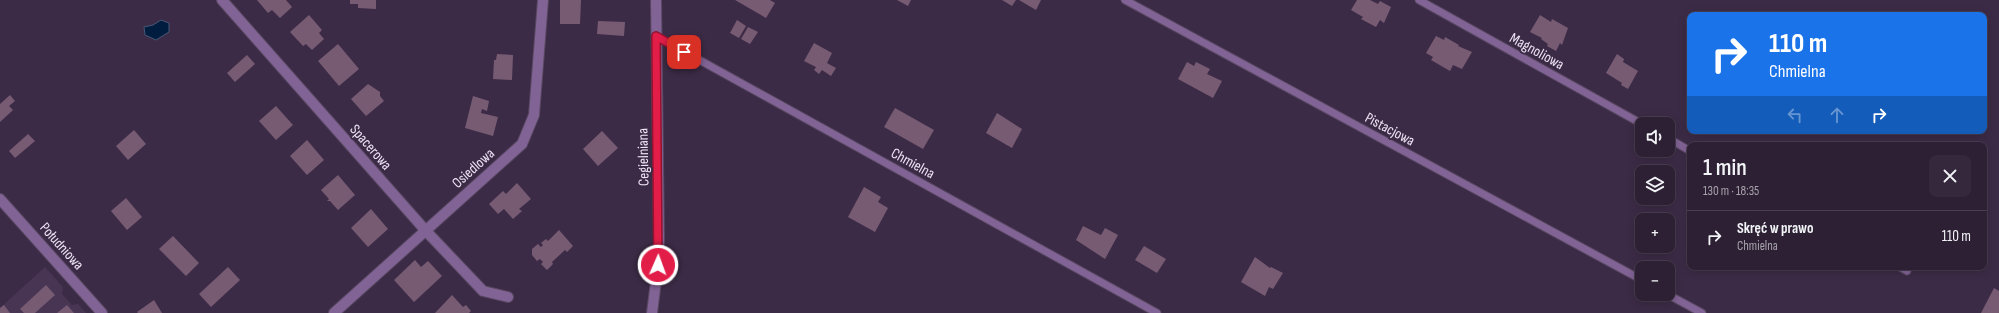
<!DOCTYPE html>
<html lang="pl">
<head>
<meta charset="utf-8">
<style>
  :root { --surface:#2d2034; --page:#35283c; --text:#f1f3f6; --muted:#a7a3ac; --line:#483e4f }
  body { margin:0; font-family:"Sofia Sans Condensed",sans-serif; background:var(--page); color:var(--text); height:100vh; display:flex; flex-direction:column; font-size:15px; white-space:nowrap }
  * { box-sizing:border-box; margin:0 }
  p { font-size:13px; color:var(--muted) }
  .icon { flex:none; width:22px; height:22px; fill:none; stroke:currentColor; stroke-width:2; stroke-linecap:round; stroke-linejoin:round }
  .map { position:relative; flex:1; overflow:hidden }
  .details { position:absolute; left:1687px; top:142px; width:300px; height:128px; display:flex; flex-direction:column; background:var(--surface); border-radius:8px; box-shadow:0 2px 10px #0003,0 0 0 1px var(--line) }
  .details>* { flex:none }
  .hud { position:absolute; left:1687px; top:12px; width:300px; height:122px; border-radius:8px; box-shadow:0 2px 10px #0003,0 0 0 1px var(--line); background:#1a73e8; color:#fff; overflow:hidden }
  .controls { position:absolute; left:1635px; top:117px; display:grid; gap:8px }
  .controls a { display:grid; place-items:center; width:40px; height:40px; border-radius:8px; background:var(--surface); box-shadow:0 2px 10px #0003,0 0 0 1px var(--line); font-size:20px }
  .pin { position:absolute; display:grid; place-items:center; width:34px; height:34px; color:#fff; margin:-17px; border-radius:8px; box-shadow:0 2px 6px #0006 }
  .me { position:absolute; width:44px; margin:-22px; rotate:2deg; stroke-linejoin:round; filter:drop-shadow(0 0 3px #0008) }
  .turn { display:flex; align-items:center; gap:14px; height:84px; padding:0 16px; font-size:18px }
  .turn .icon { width:52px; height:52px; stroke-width:2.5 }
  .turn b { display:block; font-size:28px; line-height:34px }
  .lanes { display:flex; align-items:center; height:38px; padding:0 16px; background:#0003; justify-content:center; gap:20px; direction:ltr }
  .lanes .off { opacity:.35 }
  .round { display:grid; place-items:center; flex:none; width:42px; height:42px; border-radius:8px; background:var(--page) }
  .head { display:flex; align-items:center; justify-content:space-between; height:68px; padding:0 16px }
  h1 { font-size:24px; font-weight:600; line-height:30px }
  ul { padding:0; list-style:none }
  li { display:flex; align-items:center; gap:12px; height:52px; padding:0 16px; border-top:1px solid var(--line) }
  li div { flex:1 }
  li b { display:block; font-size:15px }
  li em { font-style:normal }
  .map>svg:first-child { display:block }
</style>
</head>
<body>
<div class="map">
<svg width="1999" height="313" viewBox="0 0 1999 313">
  <rect width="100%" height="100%" fill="#3c2b46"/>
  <path fill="#483554" d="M45 267 63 287 62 294 72 305 78 304 86 313H0V308Z"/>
  <path fill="#001d3f" stroke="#475876" d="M161 20 169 23V32L156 40 145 35 144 27 153 25Z"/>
  <g fill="#775b73">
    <path d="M257 0H286L292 7 280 18 272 10 268 13Z"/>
    <path d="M350 0H376V9L358 8V4H350Z"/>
    <path d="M560 0H581L580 24H560Z"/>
    <path d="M735 0H770L775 3 766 18Z"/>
    <path d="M897 0H911L908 6Z"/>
    <path d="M1002 0H1016L1012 6Z"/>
    <path d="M1019 0H1041L1036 10Z"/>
    <path d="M1357 0H1370L1378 4 1380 1 1391 7 1384 23 1380 20 1376 27 1361 19 1363 17 1351 10Z"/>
    <path d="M309 15 322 30 319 33 324 39 312 50 306 44 303 46 290 32Z"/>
    <path d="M1540 15 1551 22 1552 19 1568 28 1562 45 1560 43 1556 51 1547 46 1548 44 1541 39 1542 38 1530 32Z"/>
    <path d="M737 20 746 26 739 38 730 33Z"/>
    <path d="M598 21 625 22 624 36 597 34Z"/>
    <path d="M748 27 758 32 750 44 741 39Z"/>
    <path d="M1436 36 1444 40 1445 37 1459 45 1458 46 1472 52 1462 69 1453 65 1450 71 1431 60 1433 57 1426 53Z"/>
    <path d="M814 43 832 53 827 63 836 68 831 76 822 70 819 74 814 70 816 67 804 61Z"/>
    <path d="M338 44 359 69 339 86 318 61Z"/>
    <path d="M497 54 513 55 512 80 493 79 494 60H496Z"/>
    <path d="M1617 54 1624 59 1623 62 1638 71 1628 89 1621 85 1622 83 1606 73Z"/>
    <path d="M247 55 255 64 235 82 227 73Z"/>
    <path d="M1187 62 1194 66 1196 62 1210 69 1207 74 1222 81 1213 98 1178 79Z"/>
    <path d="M368 84 380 92V96L384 101 366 116 351 99Z"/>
    <path d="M10 95 15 101 9 106 13 110 0 122V104Z"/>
    <path d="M473 96 489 101 487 111 482 109 481 113 498 117 493 136 465 128Z"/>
    <path d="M276 106 293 125 276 140 259 121Z"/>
    <path d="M895 108 934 130 923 149 884 127Z"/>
    <path d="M997 113 1022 129 1012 148 986 133Z"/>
    <path d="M134 130 146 144 128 160 116 146Z"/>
    <path d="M602 131 618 148 598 166 583 149Z"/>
    <path d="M28 134 35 141 15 158 9 151Z"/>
    <path d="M307 140 324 160 307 175 290 156Z"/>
    <path d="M338 175 355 195 338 210 330 201H327L329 199 321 190Z"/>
    <path d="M517 183 531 199 519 209 522 211 513 219 504 209 498 214 489 204 503 191 506 194Z"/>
    <path d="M864 187 881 197 878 202 888 208 875 232 848 217Z"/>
    <path d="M126 198 142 217 127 230 111 211Z"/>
    <path d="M371 209 388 229 368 247 351 228Z"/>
    <path d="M1083 226 1101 235 1105 228 1118 235 1105 259 1076 240Z"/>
    <path d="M559 230 573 246 567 252 565 250 552 262 553 264 547 270 541 264 543 262 540 259 537 261 532 255V249L538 244 541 247 543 245 541 243 546 239 548 241Z"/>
    <path d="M173 236 199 263 186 276 159 249Z"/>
    <path d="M1144 246 1166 259 1157 273 1135 260Z"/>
    <path d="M1255 257 1270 268 1271 267 1283 273 1273 289 1269 287 1265 296 1241 282Z"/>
    <path d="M415 260 421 267 428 261 442 276 414 302 394 280Z"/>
    <path d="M228 267 240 280 211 307 199 294Z"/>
    <path d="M46 285 55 295 35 313H24L20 309Z"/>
    <path d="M1994 288 1999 291V313H1981Z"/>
    <path d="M452 295 463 307 466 305 471 311 469 313H435Z"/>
    <path d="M154 300 162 313H138L137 312Z"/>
    <path d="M4 305 10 313H0V308Z"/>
    <path d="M67 305 74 313H57Z"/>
  </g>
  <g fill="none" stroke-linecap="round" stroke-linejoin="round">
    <defs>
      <g id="service">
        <path d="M1125 0 1642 280"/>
        <path d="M1419 0 1642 124"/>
        <path d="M656 36 1157 313"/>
        <path d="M1668 138 1690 151"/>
        <path d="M1900 267 1907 271"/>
        <path d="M1667 294 1702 313"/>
      </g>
      <g id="minor">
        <path d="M222 0 426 231 483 291 508 297"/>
        <path d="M0 199 102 313"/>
        <path d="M334 313 522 144 534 115 543 0"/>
      </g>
      <path id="tertiary" d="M652 313 658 265 659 241 656 0"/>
    </defs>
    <use href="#service" stroke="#584862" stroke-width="9"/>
    <use href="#minor" stroke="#584862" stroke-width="12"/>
    <use href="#tertiary" stroke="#584862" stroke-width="12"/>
    <use href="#service" stroke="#826395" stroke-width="7"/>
    <use href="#minor" stroke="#826395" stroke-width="10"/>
    <use href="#tertiary" stroke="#826395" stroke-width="10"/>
  </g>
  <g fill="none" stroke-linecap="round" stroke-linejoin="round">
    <defs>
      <path id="route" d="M658 265 656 36 684 52"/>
    </defs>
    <use href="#route" stroke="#92132f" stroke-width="10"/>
    <use href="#route" stroke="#e11d48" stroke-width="7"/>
  </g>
  <g text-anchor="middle" stroke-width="4" stroke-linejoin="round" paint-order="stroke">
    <g font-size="15" fill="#ede3f5" stroke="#3c2b46">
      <text transform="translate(1537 51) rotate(29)" y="5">Magnoliowa</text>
      <text transform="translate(1390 129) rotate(28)" y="5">Pistacjowa</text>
      <text transform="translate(371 147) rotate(49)" y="5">Spacerowa</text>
      <text transform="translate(643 157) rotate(-91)" y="5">Cegielniana</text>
      <text transform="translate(913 163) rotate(29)" y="5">Chmielna</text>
      <text transform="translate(473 168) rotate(-42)" y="5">Osiedlowa</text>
      <text transform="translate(62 246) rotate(48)" y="5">Południowa</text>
    </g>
  </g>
</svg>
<div class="controls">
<a><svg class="icon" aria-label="sound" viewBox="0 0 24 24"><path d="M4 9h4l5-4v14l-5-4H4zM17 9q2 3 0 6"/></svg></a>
<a><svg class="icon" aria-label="layers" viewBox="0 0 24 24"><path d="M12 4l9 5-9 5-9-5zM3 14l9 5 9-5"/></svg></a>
<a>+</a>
<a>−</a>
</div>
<div class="pin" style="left:684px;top:52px;background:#d93025"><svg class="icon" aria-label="arrive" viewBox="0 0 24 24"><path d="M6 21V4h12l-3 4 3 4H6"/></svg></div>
<svg class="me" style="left:658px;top:265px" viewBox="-20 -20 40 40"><circle r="17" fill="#e11d48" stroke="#fff" stroke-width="3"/><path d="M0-11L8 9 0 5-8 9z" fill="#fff"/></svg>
<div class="hud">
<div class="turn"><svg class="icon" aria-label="right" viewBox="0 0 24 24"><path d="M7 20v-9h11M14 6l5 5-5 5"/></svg><div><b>110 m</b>Chmielna</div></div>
<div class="lanes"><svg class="icon off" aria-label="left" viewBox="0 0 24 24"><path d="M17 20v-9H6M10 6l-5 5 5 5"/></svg><svg class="icon off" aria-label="ahead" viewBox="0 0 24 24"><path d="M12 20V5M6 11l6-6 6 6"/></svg><svg class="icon" aria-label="right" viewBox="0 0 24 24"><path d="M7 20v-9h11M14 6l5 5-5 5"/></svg></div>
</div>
<section class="details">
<div class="head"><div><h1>1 min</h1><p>130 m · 18:35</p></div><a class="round"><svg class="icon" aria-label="close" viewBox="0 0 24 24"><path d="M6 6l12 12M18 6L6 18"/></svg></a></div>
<ul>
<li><svg class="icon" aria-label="right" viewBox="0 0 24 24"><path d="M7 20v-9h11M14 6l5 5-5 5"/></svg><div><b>Skręć w prawo</b><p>Chmielna</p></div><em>110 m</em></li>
</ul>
</section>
</div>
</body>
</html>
